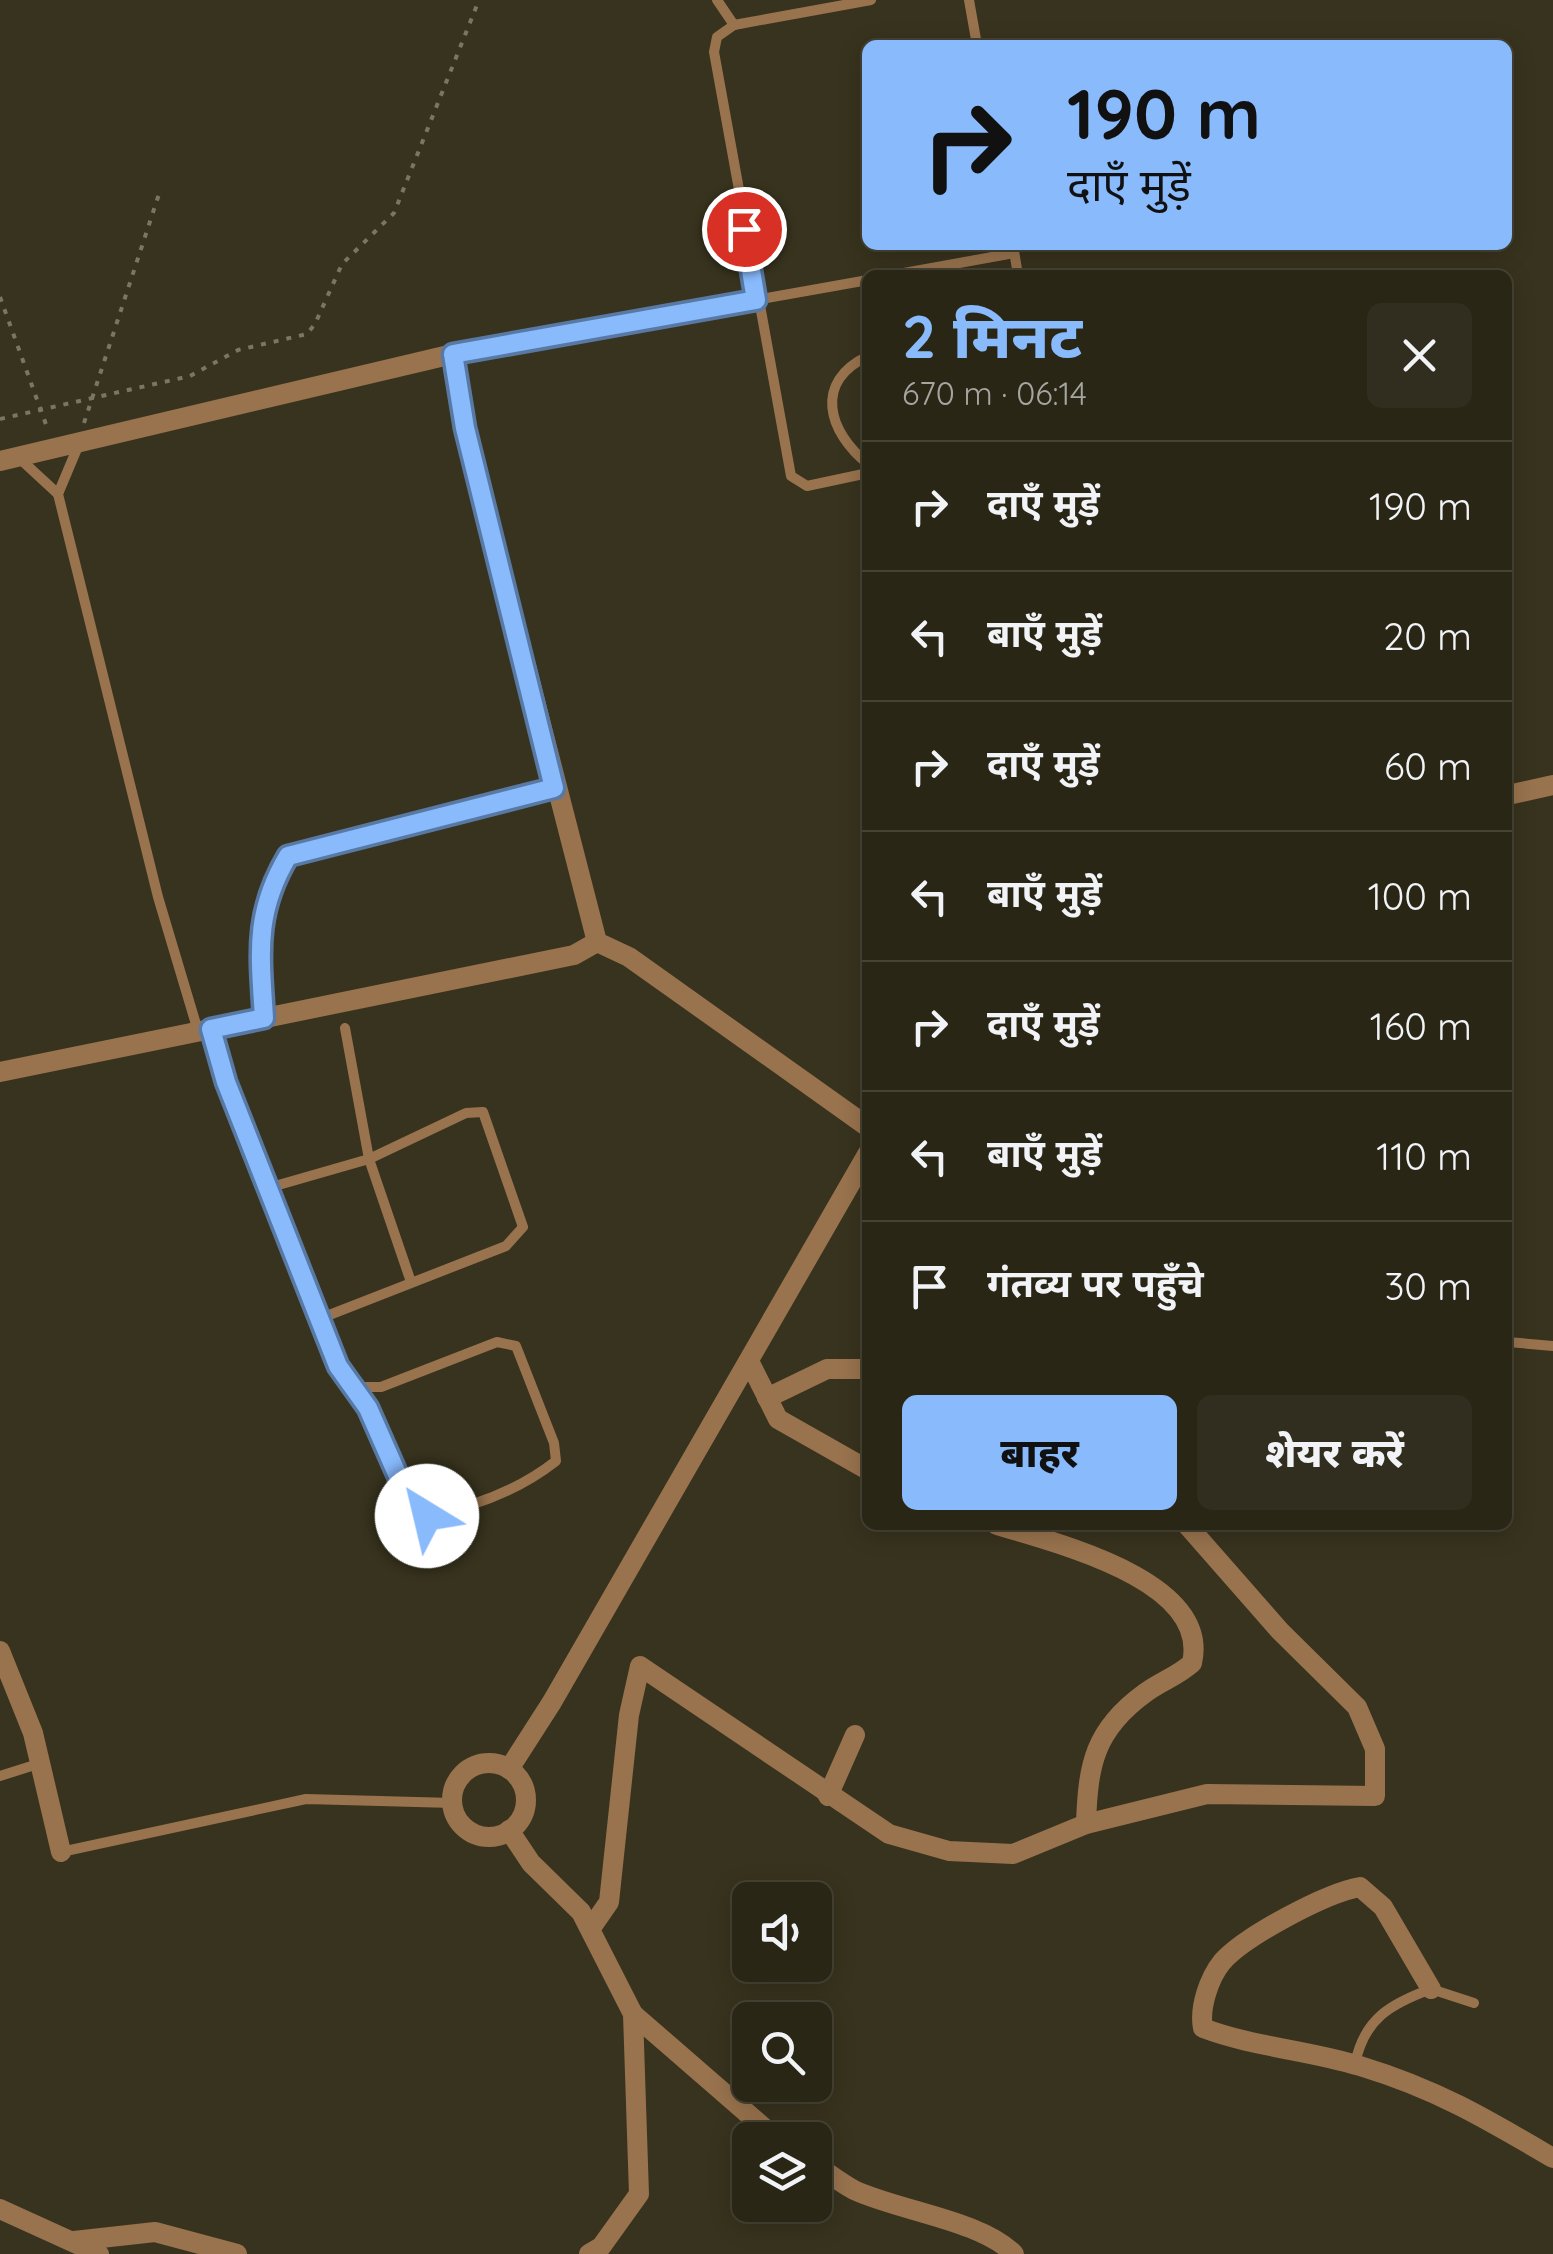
<!DOCTYPE html>
<html lang="hi">
<head>
<meta charset="utf-8">
<style>
  :root { --surface:#2a2616; --page:#322e1f; --text:#f1f3f6; --muted:#a5a5a1; --line:#464335; --accent:#88bafc }
  body { margin:0; font-family:Quicksand,"Noto Sans Devanagari",sans-serif; background:var(--page); color:var(--text); height:100vh; display:flex; flex-direction:column; font-size:38px; white-space:nowrap }
  * { box-sizing:border-box; margin:0 }
  p { font-size:32px; color:var(--muted) }
  .icon { flex:none; width:55px; height:55px; fill:none; stroke:currentColor; stroke-width:2; stroke-linecap:round; stroke-linejoin:round }
  .map { position:relative; flex:1; overflow:hidden }
  .panel { position:absolute; left:862px; top:270px; width:650px; height:1260px; display:flex; flex-direction:column; background:var(--surface); border-radius:15px; box-shadow:0 5px 25px #0003,0 0 0 2px var(--line) }
  .panel>* { flex:none }
  .banner { position:absolute; left:862px; top:40px; width:650px; height:210px; border-radius:15px; box-shadow:0 5px 25px #0003,0 0 0 2px var(--line); background:#88bafc; color:#111; overflow:hidden }
  .tools { position:absolute; left:732px; top:1882px; display:grid; gap:20px }
  .tools a { display:grid; place-items:center; width:100px; height:100px; border-radius:15px; background:var(--surface); box-shadow:0 5px 25px #0003,0 0 0 2px var(--line); font-size:50px }
  .pin { position:absolute; display:grid; place-items:center; width:85px; height:85px; color:#fff; margin:-42px; border:5px solid #fff; border-radius:50%; box-shadow:0 2px 10px #0007 }
  .me { position:absolute; width:110px; margin:-55px; rotate:324deg; stroke-linejoin:round; filter:drop-shadow(0 0 8px #0008) }
  .turn { display:flex; align-items:center; gap:35px; height:210px; padding:0 40px; font-size:45px }
  .turn .icon { width:130px; height:130px; stroke-width:2.5 }
  .turn b { display:block; font-size:70px; line-height:85px }
  .round { display:grid; place-items:center; flex:none; width:105px; height:105px; border-radius:15px; background:var(--page) }
  .summary { display:flex; align-items:center; justify-content:space-between; height:170px; padding:0 40px }
  h1 { font-size:60px; font-weight:800; line-height:75px; color:var(--accent) }
  .button { display:flex; gap:20px; margin-top:auto; padding:20px 40px }
  .button a { flex:1; height:115px; border-radius:15px; background:var(--accent); color:#111; font-size:40px; font-weight:800; line-height:115px; text-align:center }
  .button a+a { background:var(--page); color:var(--text) }
  ul { padding:0; list-style:none }
  li { display:flex; align-items:center; gap:30px; height:130px; padding:0 40px; border-top:2px solid var(--line) }
  li div { flex:1 }
  li b { display:block; font-size:38px }
  li em { font-style:normal }
  .map>svg:first-child { display:block }
</style>
</head>
<body>
<div class="map">
<svg width="1553" height="2254" viewBox="0 0 1553 2254">
  <rect width="100%" height="100%" fill="#38331e"/>
  <g fill="none" stroke-linecap="round" stroke-linejoin="round">
    <g stroke="#7b7664" stroke-width="4" stroke-dasharray="5 8" stroke-linecap="butt">
      <path d="M0 297 48 430"/>
      <path d="M0 419 190 376 238 350 307 334 315 324 342 264 394 213 479 0"/>
      <path d="M84 423 160 191"/>
    </g>
    <g stroke="#99734e" stroke-width="10">
      <path d="M717 0 734 25"/>
      <path d="M969 0 977 45"/>
      <path d="M1013 245 1018 275"/>
      <path d="M893 275 1014 253"/>
      <path d="M756 300 868 280"/>
      <path d="M868 356C813 382 828 432 868 464"/>
      <path d="M79 444 58 494 158 897 198 1031"/>
      <path d="M18 457 58 494"/>
      <path d="M868 473 807 486 791 476 714 52 717 37 734 25 871 0"/>
      <path d="M263 1018C260 953 254 914 288 856L554 788"/>
      <path d="M345 1028 369 1159 411 1282"/>
      <path d="M211 1030 226 1082 338 1366C348 1381 361 1396 370 1412 388 1447 395 1490 427 1516 474 1507 519 1490 556 1461L554 1443 516 1346 497 1342 381 1387H352"/>
      <path d="M268 1188 369 1159 466 1113 483 1112 523 1227 506 1246 319 1319"/>
      <path d="M1508 1342 1553 1346"/>
      <path d="M0 1776 41 1763"/>
      <path d="M61 1852 306 1799 453 1803"/>
      <path d="M1355 2064C1364 2019 1390 2004 1431 1989L1474 2003"/>
    </g>
    <g stroke="#99734e" stroke-width="20">
      <path d="M453 354 465 429 597 942 629 957 868 1127"/>
      <path d="M0 461 453 354 756 300"/>
      <path d="M1508 795 1553 785"/>
      <path d="M0 1072 574 955 597 942"/>
      <path d="M749 1361 778 1419 868 1470"/>
      <path d="M767 1398 827 1369H868"/>
      <path d="M997 1525C1055 1543 1211 1580 1192 1663 1178 1676 1161 1681 1145 1693 1094 1730 1088 1765 1086 1824"/>
      <path d="M0 1651 33 1733 61 1852"/>
      <circle cx="489" cy="1800" r="37"/>
      <path d="M509 1769 552 1702 868 1153"/>
      <path d="M828 1796 855 1735"/>
      <path d="M509 1830 531 1863 581 1912 633 2014 639 2194 601 2247 589 2254"/>
      <path d="M591 1928 609 1902 629 1715 640 1666 889 1834 949 1851 1013 1854 1086 1824 1207 1794 1375 1796V1749L1357 1707 1280 1631 1187 1525"/>
      <path d="M1431 1989 1383 1907 1360 1887C1326 1893 1245 1936 1222 1962 1209 1978 1199 2008 1203 2028 1253 2047 1308 2050 1360 2066 1436 2089 1485 2118 1553 2158"/>
      <path d="M633 2014 778 2140"/>
      <path d="M815 2164C828 2173 841 2183 854 2190 899 2211 980 2220 1014 2254"/>
      <path d="M0 2209 99 2254"/>
      <path d="M74 2241 155 2232 237 2254"/>
    </g>
  </g>
  <g fill="none" stroke-linecap="round" stroke-linejoin="round">
    <defs>
      <path id="route" d="M427 1516 409 1501 368 1408 338 1366 226 1082 211 1029 264 1018C260 954 254 913 288 856L554 788 465 428 453 354 756 300 744 229"/>
    </defs>
    <use href="#route" stroke="#5879a4" stroke-width="25"/>
    <use href="#route" stroke="#88bafc" stroke-width="18"/>
  </g>
</svg>
<div class="tools">
<a><svg class="icon" aria-label="sound" viewBox="0 0 24 24"><path d="M4 9h4l5-4v14l-5-4H4zM17 9q2 3 0 6"/></svg></a>
<a><svg class="icon" aria-label="search" viewBox="0 0 24 24"><circle cx="10" cy="10" r="6"/><path d="M15 15l6 6"/></svg></a>
<a><svg class="icon" aria-label="layers" viewBox="0 0 24 24"><path d="M12 4l9 5-9 5-9-5zM3 14l9 5 9-5"/></svg></a>
</div>
<div class="pin" style="left:744px;top:229px;background:#d93025"><svg class="icon" aria-label="arrive" viewBox="0 0 24 24"><path d="M6 21V4h12l-3 4 3 4H6"/></svg></div>
<svg class="me" style="left:427px;top:1516px" viewBox="-20 -20 40 40"><circle r="19" fill="#fff"/><path d="M0-13L10 11 0 6-10 11z" fill="#88bafc"/></svg>
<div class="banner">
<div class="turn"><svg class="icon" aria-label="right" viewBox="0 0 24 24"><path d="M7 20v-9h11M14 6l5 5-5 5"/></svg><div><b>190 m</b>दाएँ मुड़ें</div></div>
</div>
<section class="panel">
<div class="summary"><div><h1>2 मिनट</h1><p>670 m · 06:14</p></div><a class="round"><svg class="icon" aria-label="close" viewBox="0 0 24 24"><path d="M6 6l12 12M18 6L6 18"/></svg></a></div>
<ul>
<li><svg class="icon" aria-label="right" viewBox="0 0 24 24"><path d="M7 20v-9h11M14 6l5 5-5 5"/></svg><div><b>दाएँ मुड़ें</b></div><em>190 m</em></li>
<li><svg class="icon" aria-label="left" viewBox="0 0 24 24"><path d="M17 20v-9H6M10 6l-5 5 5 5"/></svg><div><b>बाएँ मुड़ें</b></div><em>20 m</em></li>
<li><svg class="icon" aria-label="right" viewBox="0 0 24 24"><path d="M7 20v-9h11M14 6l5 5-5 5"/></svg><div><b>दाएँ मुड़ें</b></div><em>60 m</em></li>
<li><svg class="icon" aria-label="left" viewBox="0 0 24 24"><path d="M17 20v-9H6M10 6l-5 5 5 5"/></svg><div><b>बाएँ मुड़ें</b></div><em>100 m</em></li>
<li><svg class="icon" aria-label="right" viewBox="0 0 24 24"><path d="M7 20v-9h11M14 6l5 5-5 5"/></svg><div><b>दाएँ मुड़ें</b></div><em>160 m</em></li>
<li><svg class="icon" aria-label="left" viewBox="0 0 24 24"><path d="M17 20v-9H6M10 6l-5 5 5 5"/></svg><div><b>बाएँ मुड़ें</b></div><em>110 m</em></li>
<li><svg class="icon" aria-label="arrive" viewBox="0 0 24 24"><path d="M6 21V4h12l-3 4 3 4H6"/></svg><div><b>गंतव्य पर पहुँचे</b></div><em>30 m</em></li>
</ul>
<div class="button"><a>बाहर</a><a>शेयर करें</a></div>
</section>
</div>
</body>
</html>
